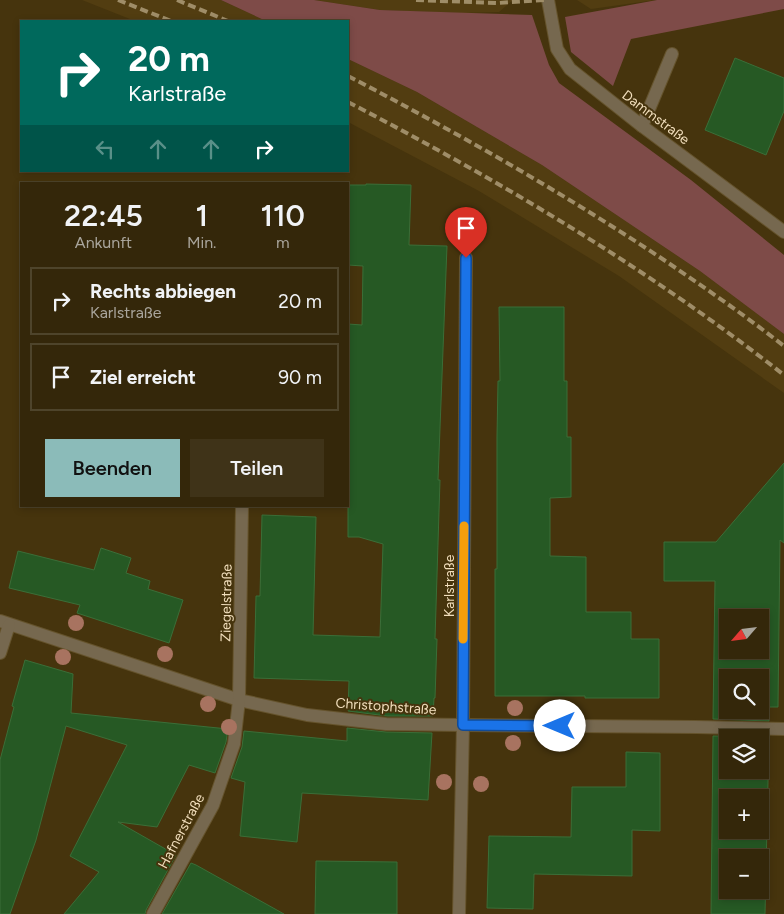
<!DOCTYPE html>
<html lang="de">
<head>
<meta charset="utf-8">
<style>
  :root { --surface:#34270a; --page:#3f3318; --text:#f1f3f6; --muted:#a9a59c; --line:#4e442b; --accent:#8bbbb9 }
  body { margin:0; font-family:Figtree,sans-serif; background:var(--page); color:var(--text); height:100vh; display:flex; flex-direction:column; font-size:19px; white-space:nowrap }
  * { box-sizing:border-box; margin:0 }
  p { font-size:16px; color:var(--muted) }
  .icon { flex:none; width:28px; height:28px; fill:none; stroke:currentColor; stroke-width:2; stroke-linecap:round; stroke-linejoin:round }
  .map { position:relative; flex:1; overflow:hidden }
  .details { position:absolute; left:20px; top:182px; width:329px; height:325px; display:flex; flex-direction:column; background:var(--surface); border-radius:0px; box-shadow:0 2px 8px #0003,0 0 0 1px var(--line) }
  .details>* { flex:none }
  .top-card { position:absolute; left:20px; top:20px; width:329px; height:152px; border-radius:0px; box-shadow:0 2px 8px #0003,0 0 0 1px var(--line); background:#00695c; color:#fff; overflow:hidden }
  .needle { width:32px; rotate:242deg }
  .buttons { position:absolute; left:719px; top:609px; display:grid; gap:10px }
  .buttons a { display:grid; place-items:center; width:50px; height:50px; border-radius:0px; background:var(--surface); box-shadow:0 2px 8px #0003,0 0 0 1px var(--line); font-size:25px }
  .pin { position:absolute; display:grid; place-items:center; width:42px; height:42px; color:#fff; margin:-51px -21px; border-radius:50% 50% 50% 0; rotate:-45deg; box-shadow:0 0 5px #0007 }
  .pin .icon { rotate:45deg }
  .me { position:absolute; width:55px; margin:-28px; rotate:270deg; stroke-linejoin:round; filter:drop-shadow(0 0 4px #0008) }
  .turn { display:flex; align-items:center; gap:18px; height:105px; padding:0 25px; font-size:22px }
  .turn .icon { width:65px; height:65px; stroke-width:2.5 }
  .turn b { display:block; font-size:35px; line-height:42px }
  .lanes { display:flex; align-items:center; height:48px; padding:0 25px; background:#0003; justify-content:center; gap:25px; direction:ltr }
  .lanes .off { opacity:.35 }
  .eta { display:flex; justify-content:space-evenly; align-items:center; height:85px; text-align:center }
  .eta b { font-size:30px; font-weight:600; line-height:35px }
  .action { display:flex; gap:10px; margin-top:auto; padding:10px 25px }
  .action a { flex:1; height:58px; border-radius:0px; background:var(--accent); color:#111; font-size:20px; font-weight:600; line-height:58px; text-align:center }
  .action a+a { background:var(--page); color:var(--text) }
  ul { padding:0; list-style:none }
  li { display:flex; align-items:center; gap:15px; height:68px; margin:0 10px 8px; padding:0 15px; border:2px solid var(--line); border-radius:0px }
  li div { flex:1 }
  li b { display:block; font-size:19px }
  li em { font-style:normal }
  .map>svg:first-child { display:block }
</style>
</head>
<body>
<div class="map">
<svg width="784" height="914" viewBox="0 0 784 914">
  <rect width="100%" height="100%" fill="#46340d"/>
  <g fill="#523d11">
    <path d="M82 0H221L266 21H135Z"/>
    <path d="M314 0H513L499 12 462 13 380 10Z"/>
    <path d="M577 0H656L591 9Z"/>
    <path d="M348 59 417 92 542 165 700 271 784 334V393L619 276 479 191 348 122Z"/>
  </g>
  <g fill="#7e4b48">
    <path d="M221 0H314L380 10 532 15 549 65 559 83 691 180 784 255V334L700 271 542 165 417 92 348 59V21H266Z"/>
    <path d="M657 0H784V9L631 39 613 86 571 52 565 17Z"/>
  </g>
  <g fill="#265924" stroke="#3b6e38" fill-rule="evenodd">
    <path d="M735 58 784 78V111L766 155 705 130Z"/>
    <path d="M366 184 411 185 409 245 447 246 438 480H440L435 639H437L435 698H434L433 716H387L348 711 349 681 254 678 256 596H260L262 515 316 517 313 635 380 637 383 544 359 537H348V324L362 325 363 266 348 265V185H366Z"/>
    <path d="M499 307H564V381H567V437H571V497L550 498V556L586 557V612H631V639H659V698H585V696H495V569H497V437L498 381H500Z"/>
    <path d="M784 463V543L780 540 778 707H769V721L713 719 715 581H664V542H716ZM728 618H760V650H728ZM728 678H760V710H728Z"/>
    <path d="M101 548 131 558 126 573 150 581 148 589 183 600 169 643 77 613 80 605 9 588 18 551 94 570Z"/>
    <path d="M25 660 73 674 71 713 228 729 226 742 215 773 189 765 157 827 118 822 176 855 146 910 145 914H64L99 872 70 856 127 745 66 726 36 840 10 914H0V760L14 707 12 706Z"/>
    <path d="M347 728 386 732 432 733 428 800 302 793 297 842 240 836 245 782 231 778 242 747 244 731 347 741Z"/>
    <path d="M713 736 769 737 765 914H711ZM728 738H760V770H728ZM728 798H760V830H728ZM728 858H760V890H728Z"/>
    <path d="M626 752 660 753V831L632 830V876L534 874 533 909 487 908 489 836 571 837 572 787H626Z"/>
    <path d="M316 861 397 862V914H315Z"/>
    <path d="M191 863 196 865 284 914H162Z"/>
  </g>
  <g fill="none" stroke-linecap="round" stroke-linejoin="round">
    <defs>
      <path id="lane" d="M642 126 672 54"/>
      <g id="street">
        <path d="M548 0 557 49 570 69 642 126 784 232"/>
        <path d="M0 621 239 700 307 715 386 724 463 725 696 727 784 729"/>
        <path d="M0 653 9 625"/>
        <path d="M153 914 213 805 234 744 239 700 242 506"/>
        <path d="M459 914 463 725 466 258"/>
      </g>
    </defs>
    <use href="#lane" stroke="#65532c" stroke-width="14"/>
    <use href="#street" stroke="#65532c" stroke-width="14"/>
    <use href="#lane" stroke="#76684f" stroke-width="12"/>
    <use href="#street" stroke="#76684f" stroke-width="12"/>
    <g stroke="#9f8d68" stroke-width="4" stroke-dasharray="8 4" stroke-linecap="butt">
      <path d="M118 0 171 21"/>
      <path d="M177 0 228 21"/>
      <path d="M416 0 498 3 544 0"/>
      <path d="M348 76C454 131 558 190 658 256 701 285 743 314 784 346"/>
      <path d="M348 102C500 181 649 269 784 375"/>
    </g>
  </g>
  <g fill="#a87360">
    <circle cx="76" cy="623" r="8"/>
    <circle cx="165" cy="654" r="8"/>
    <circle cx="63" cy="657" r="8"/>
    <circle cx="208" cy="704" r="8"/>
    <circle cx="515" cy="708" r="8"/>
    <circle cx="229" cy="727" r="8"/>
    <circle cx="513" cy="743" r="8"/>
    <circle cx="444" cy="782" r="8"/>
    <circle cx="481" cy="784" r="8"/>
  </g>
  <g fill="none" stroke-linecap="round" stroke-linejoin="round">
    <defs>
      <path id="route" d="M466 258 463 725 560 726"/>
    </defs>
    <use href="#route" stroke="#114b97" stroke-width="12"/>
    <use href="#route" stroke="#1a73e8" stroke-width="9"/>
    <path stroke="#f59e0b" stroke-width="9" d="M463 639 464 526"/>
  </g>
  <g text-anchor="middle" stroke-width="4" stroke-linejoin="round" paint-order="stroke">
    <g font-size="14" fill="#f1debc" stroke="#46340d">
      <text transform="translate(656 117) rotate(37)" y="5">Dammstraße</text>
      <text transform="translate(449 586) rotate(-90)" y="5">Karlstraße</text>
      <text transform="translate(226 603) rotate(-89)" y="5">Ziegelstraße</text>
      <text transform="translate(386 706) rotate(4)" y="5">Christophstraße</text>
      <text transform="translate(181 831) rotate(-62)" y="5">Hafnerstraße</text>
    </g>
  </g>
</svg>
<div class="buttons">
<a><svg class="needle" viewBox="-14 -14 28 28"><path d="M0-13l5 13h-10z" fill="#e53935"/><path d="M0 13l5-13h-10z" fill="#a9a59c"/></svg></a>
<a><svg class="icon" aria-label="search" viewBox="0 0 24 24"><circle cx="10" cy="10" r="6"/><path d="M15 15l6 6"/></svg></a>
<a><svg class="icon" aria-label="layers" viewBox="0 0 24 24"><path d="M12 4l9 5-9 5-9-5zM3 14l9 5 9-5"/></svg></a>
<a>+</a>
<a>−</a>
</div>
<div class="pin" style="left:466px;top:258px;background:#d93025"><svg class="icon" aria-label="arrive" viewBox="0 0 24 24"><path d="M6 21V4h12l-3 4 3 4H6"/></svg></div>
<svg class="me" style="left:560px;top:726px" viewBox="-20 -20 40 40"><circle r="19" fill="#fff"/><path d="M0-13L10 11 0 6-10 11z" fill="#1a73e8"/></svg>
<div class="top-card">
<div class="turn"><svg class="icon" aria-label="right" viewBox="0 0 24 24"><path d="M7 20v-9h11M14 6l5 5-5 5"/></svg><div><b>20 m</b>Karlstraße</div></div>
<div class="lanes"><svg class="icon off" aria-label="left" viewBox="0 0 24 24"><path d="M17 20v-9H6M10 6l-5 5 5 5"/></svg><svg class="icon off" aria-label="ahead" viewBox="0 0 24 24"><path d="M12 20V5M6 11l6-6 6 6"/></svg><svg class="icon off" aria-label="ahead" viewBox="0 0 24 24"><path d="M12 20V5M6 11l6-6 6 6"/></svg><svg class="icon" aria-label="right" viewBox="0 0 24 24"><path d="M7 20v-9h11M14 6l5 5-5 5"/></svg></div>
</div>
<section class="details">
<div class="eta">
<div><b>22:45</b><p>Ankunft</p></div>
<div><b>1</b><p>Min.</p></div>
<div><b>110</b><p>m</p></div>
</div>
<ul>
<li><svg class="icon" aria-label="right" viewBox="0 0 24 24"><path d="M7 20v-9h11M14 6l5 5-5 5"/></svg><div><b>Rechts abbiegen</b><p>Karlstraße</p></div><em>20 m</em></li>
<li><svg class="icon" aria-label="arrive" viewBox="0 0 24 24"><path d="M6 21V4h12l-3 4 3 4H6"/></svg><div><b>Ziel erreicht</b></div><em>90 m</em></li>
</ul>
<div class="action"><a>Beenden</a><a>Teilen</a></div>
</section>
</div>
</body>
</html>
